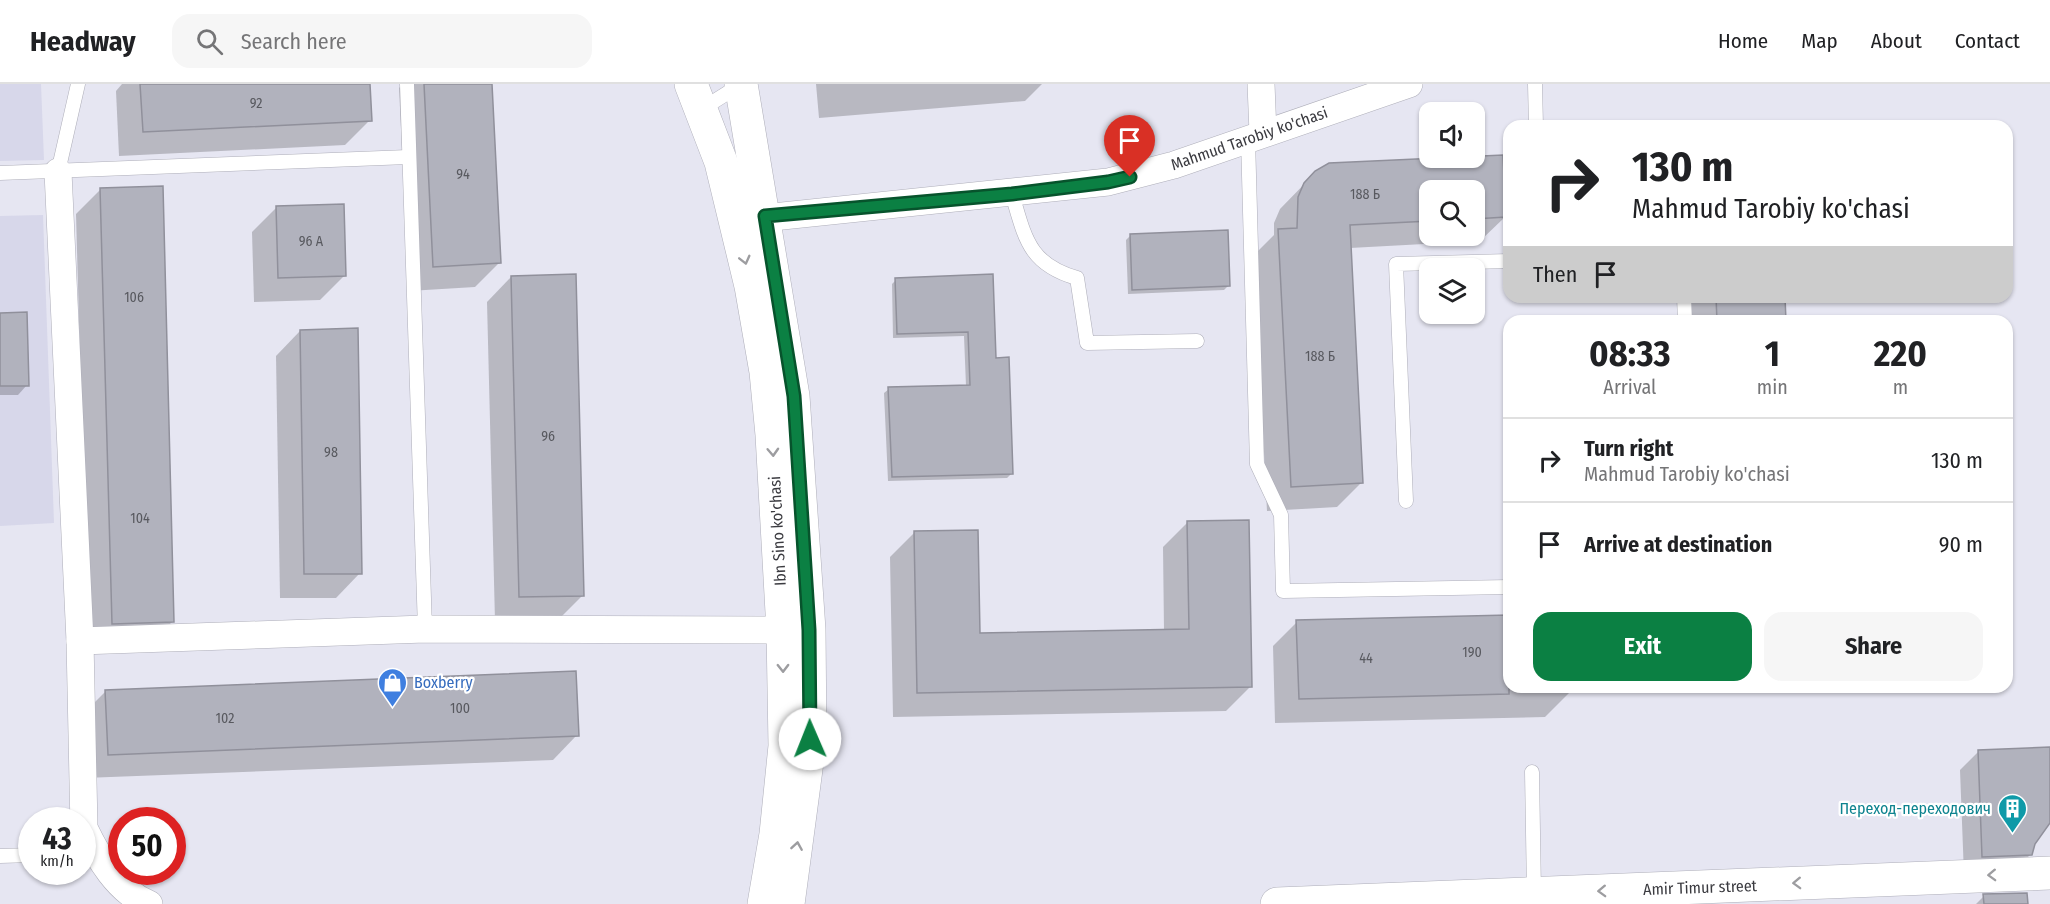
<!DOCTYPE html>
<html lang="en">
<head>
<meta charset="utf-8">
<style>
  :root { --surface:#fff; --page:#f6f6f6; --text:#202124; --muted:#757577; --line:#e0e0e0; --accent:#0b8043 }
  body { margin:0; font-family:"Fira Sans Condensed",sans-serif; background:var(--page); color:var(--text); height:100vh; display:flex; flex-direction:column; font-size:22px; white-space:nowrap }
  * { box-sizing:border-box; margin:0 }
  p { font-size:20px; color:var(--muted) }
  .icon { flex:none; width:33px; height:33px; fill:none; stroke:currentColor; stroke-width:2; stroke-linecap:round; stroke-linejoin:round }
  .map { position:relative; flex:1; overflow:hidden }
  .sheet { position:absolute; left:1503px; top:231px; width:510px; height:378px; display:flex; flex-direction:column; background:var(--surface); border-radius:18px; box-shadow:0 2px 4px #0004 }
  .sheet>* { flex:none }
  .top-card { position:absolute; left:1503px; top:36px; width:510px; height:183px; border-radius:18px; box-shadow:0 2px 4px #0004; background:#fff; color:var(--text); overflow:hidden }
  .tools { position:absolute; left:1419px; top:18px; display:grid; gap:12px }
  .tools a { display:grid; place-items:center; width:66px; height:66px; border-radius:12px; background:var(--surface); box-shadow:0 2px 4px #0004; font-size:30px }
  .speed { position:absolute; left:18px; top:723px; display:flex; gap:12px; font-size:30px; font-weight:700; text-align:center }
  .speed>* { display:grid; place-content:center; width:78px; height:78px; border-radius:50%; background:var(--surface); box-shadow:0 2px 4px #0004; line-height:1 }
  .speed small { font-size:15px; font-weight:400 }
  .speed .limit { border:9px solid #d22; background:#fff; color:#111 }
  .pin { position:absolute; display:grid; place-items:center; width:51px; height:51px; color:#fff; margin:-62px -26px; border-radius:50% 50% 50% 0; rotate:-45deg; box-shadow:0 0 6px #0007 }
  .pin .icon { rotate:45deg }
  .me { position:absolute; width:66px; margin:-33px; rotate:359deg; stroke-linejoin:round; filter:drop-shadow(0 0 4px #0008) }
  .turn { display:flex; align-items:center; gap:21px; height:126px; padding:0 30px; font-size:27px }
  .turn .icon { width:78px; height:78px; stroke-width:2.5 }
  .turn b { display:block; font-size:42px; line-height:51px }
  .then { display:flex; align-items:center; height:57px; padding:0 30px; background:#0003; gap:12px; font-size:22px }
  .eta { display:flex; justify-content:space-evenly; align-items:center; height:102px; text-align:center }
  .eta b { font-size:36px; font-weight:700; line-height:42px }
  .primary-button { display:flex; gap:12px; margin-top:auto; padding:12px 30px }
  .primary-button a { flex:1; height:69px; border-radius:18px; background:var(--accent); color:#fff; font-size:24px; font-weight:700; line-height:69px; text-align:center }
  .primary-button a+a { background:var(--page); color:var(--text) }
  ul { padding:0; list-style:none }
  li { display:flex; align-items:center; gap:18px; height:84px; padding:0 30px; border-top:2px solid var(--line) }
  li div { flex:1 }
  li b { display:block; font-size:22px }
  li em { font-style:normal }
  header { display:flex; align-items:center; gap:36px; box-sizing:border-box; height:84px; padding:0 30px; background:var(--surface); border-bottom:2px solid var(--line) }
  header strong { font-size:28px }
  nav { display:flex; gap:33px; margin-inline-start:auto; font-size:21px }
  .search { width:420px; height:54px; background:var(--page); display:flex; align-items:center; gap:15px; box-sizing:border-box; padding:0 21px; border-radius:18px; color:var(--muted); font-size:22px }
  .map>svg:first-child { display:block }
</style>
</head>
<body>
<header>
<strong>Headway</strong>
<div class="search"><svg class="icon" aria-label="search" viewBox="0 0 24 24"><circle cx="10" cy="10" r="6"/><path d="M15 15l6 6"/></svg>Search here</div>
<nav><a>Home</a><a>Map</a><a>About</a><a>Contact</a></nav>
</header>
<div class="map">
<svg width="2050" height="820" viewBox="0 0 2050 820">
  <rect width="100%" height="100%" fill="#e6e6f2"/>
  <g fill="#d7d7ea">
    <path d="M0 0H41L44 76 0 77Z"/>
    <path d="M43 131 54 439 0 442V132Z"/>
  </g>
  <g fill="#0003" fill-rule="evenodd">
    <path d="M122 0H368L370 36 345 61 119 72 116 7Z"/>
    <path d="M403 0H491L499 179 475 203 409 207 399 4Z"/>
    <path d="M816 0H1042L1025 17 819 34Z"/>
    <path d="M1501 72 1505 133 1480 157 1350 164 1361 399 1337 423 1267 427 1254 171 1274 151V139L1280 125 1316 88ZM1430 106H1474V152H1430Z"/>
    <path d="M101 105 173 537 148 562 88 564 76 130Z"/>
    <path d="M277 123 344 192 320 216 254 218 252 148Z"/>
    <path d="M1131 151 1228 202 1224 206 1128 210 1126 156Z"/>
    <path d="M992 192 994 275 1012 389 1007 394 888 397 884 309 889 305 966 302 964 252 893 254 892 200 896 196Z"/>
    <path d="M511 193 583 511 558 536 495 537 487 218Z"/>
    <path d="M1691 213H1784L1785 237H1692Z"/>
    <path d="M0 230 27 301 18 311H0Z"/>
    <path d="M300 247 360 489 336 514H280L276 272Z"/>
    <path d="M1187 439 1251 602 1226 627 893 633 890 473 915 448 979 550 1164 547 1163 463Z"/>
    <path d="M1509 533V603H1570V608L1545 633 1275 639 1273 562 1297 538Z"/>
    <path d="M106 607 577 651 553 676 84 694 81 632Z"/>
    <path d="M2050 665V738L2034 759 2031 770 2012 789 1964 791 1960 686 1979 667Z"/>
    <path d="M1984 812 2026 820H1976Z"/>
  </g>
  <g fill="#b1b2bd" stroke="#90909b" stroke-width="1.5">
    <path d="M140 0H370L372 37 143 48Z"/>
    <path d="M424 0H492L501 179 433 183Z"/>
    <path d="M1503 71 1506 133 1474 135V106H1430V137L1350 141 1363 399 1291 403 1278 145 1297 144 1298 113 1304 99 1315 87 1329 79Z"/>
    <path d="M163 102 174 538 112 540 100 104Z"/>
    <path d="M344 120 346 192 278 194 276 122Z"/>
    <path d="M1228 146 1230 202 1132 206 1130 150Z"/>
    <path d="M576 190 584 512 519 513 511 192Z"/>
    <path d="M993 190 996 274 1009 273 1013 390 892 393 888 303 970 301 968 248 897 250 895 194Z"/>
    <path d="M1716 213H1785L1786 237H1717Z"/>
    <path d="M27 228 29 302H0V229Z"/>
    <path d="M358 244 362 490H304L300 246Z"/>
    <path d="M1249 436 1252 603 917 609 914 447 978 446 980 549 1189 545 1187 437Z"/>
    <path d="M1509 531V610L1299 615 1296 536Z"/>
    <path d="M576 587 579 652 108 671 105 606Z"/>
    <path d="M2050 663V739L2035 760 2032 771 1982 773 1978 666Z"/>
    <path d="M2027 809 2028 820H1984L1983 810Z"/>
  </g>
  <g fill="none" stroke-linecap="round" stroke-linejoin="round">
    <defs>
      <g id="service">
        <path d="M407 0 425 545"/>
        <path d="M1535 0 1536 42"/>
        <path d="M702 25 740 1"/>
        <path d="M1248 55 1257 380 1281 431 1283 507 1509 503"/>
        <path d="M58 88 78 0"/>
        <path d="M0 89 408 73"/>
        <path d="M1012 110C1025 153 1028 180 1077 194L1087 259 1197 257"/>
        <path d="M1684 213 1685 237"/>
        <path d="M1406 417 1396 180 1509 177"/>
        <path d="M1532 688 1534 809"/>
        <path d="M0 772 32 771"/>
      </g>
      <g id="minor">
        <path d="M1261 0 1263 49"/>
        <path d="M58 88 80 557 84 744C98 773 118 808 149 820"/>
        <path d="M744 136 1108 98 1174 81 1409 0"/>
        <path d="M80 557 425 545 802 546"/>
      </g>
      <g id="secondary">
        <path d="M691 0 721 78 751 202 766 288 772 351 783 546 785 662 776 750 764 820"/>
        <path d="M741 0 793 312 809 546 810 655 788 820"/>
        <path d="M1277 820 2050 789"/>
      </g>
    </defs>
    <use href="#service" stroke="#aeaeb9" stroke-width="15"/>
    <use href="#minor" stroke="#aeaeb9" stroke-width="28"/>
    <use href="#secondary" stroke="#aeaeb9" stroke-width="34"/>
    <use href="#service" stroke="#fff" stroke-width="14"/>
    <use href="#minor" stroke="#fff" stroke-width="27"/>
    <use href="#secondary" stroke="#fff" stroke-width="33"/>
  </g>
  <defs><path id="oneway-chevron" d="M-2-3.5L2.5 0L-2 3.5" fill="none" stroke-width="1.6" stroke-linecap="round" stroke-linejoin="round" transform="scale(1.5)"/></defs>
  <g stroke="#9d9da0">
    <use href="#oneway-chevron" transform="translate(745 176) rotate(76)"/>
    <use href="#oneway-chevron" transform="translate(773 368) rotate(87)"/>
    <use href="#oneway-chevron" transform="translate(783 584) rotate(89)"/>
    <use href="#oneway-chevron" transform="translate(797 762) rotate(-81)"/>
    <use href="#oneway-chevron" transform="translate(1992 791) rotate(178)"/>
    <use href="#oneway-chevron" transform="translate(1797 799) rotate(178)"/>
    <use href="#oneway-chevron" transform="translate(1602 807) rotate(178)"/>
  </g>
  <g fill="none" stroke-linecap="round" stroke-linejoin="round">
    <defs>
      <path id="route" d="M810 655 809 546 794 312 765 132 1012 110 1108 98 1130 93"/>
    </defs>
    <use href="#route" stroke="#07532c" stroke-width="15"/>
    <use href="#route" stroke="#0b8043" stroke-width="10"/>
  </g>
  <defs>
    <symbol id="shop-pin" viewBox="-11 -11 22 30"><path d="M0 17L-7.5 6A9.5 9.5 0 1 1 7.5 6Z" fill="#3f7fe0" stroke="#fff"/><path d="M-5-2.5h2.3a2.7 3.5 0 0 1 5.4 0H5L5.5 6h-11ZM-1.5-2.5h3a1.5 2.3 0 0 0-3 0Z" fill="#fff"/></symbol>
    <symbol id="building-pin" viewBox="-11 -11 22 30"><path d="M0 17L-7.5 6A9.5 9.5 0 1 1 7.5 6Z" fill="#0f9aa8" stroke="#fff"/><path d="M-4-6H4V6H1V3H-1V6H-4ZM-2.5-4.3h1.7v1.8h-1.7ZM.8-4.3h1.7v1.8H.8ZM-2.5-1h1.7V.8h-1.7ZM.8-1h1.7V.8H.8Z" fill="#fff"/></symbol>
  </defs>
  <g fill-rule="evenodd">
    <use href="#shop-pin" x="376" y="582" width="33" height="45"/>
    <use href="#building-pin" x="1996" y="708" width="33" height="45"/>
  </g>
  <g text-anchor="middle" stroke-width="4.5" stroke-linejoin="round" paint-order="stroke">
    <g font-size="14" fill="#58595f">
      <text x="256" y="24">92</text>
      <text x="463" y="95">94</text>
      <text x="1365" y="115">188 Б</text>
      <text x="311" y="162">96 А</text>
      <text x="134" y="218">106</text>
      <text x="1320" y="277">188 Б</text>
      <text x="548" y="357">96</text>
      <text x="331" y="373">98</text>
      <text x="140" y="439">104</text>
      <text x="1472" y="573">190</text>
      <text x="1366" y="579">44</text>
      <text x="460" y="629">100</text>
      <text x="225" y="639">102</text>
    </g>
    <g font-size="16" fill="#3b3b40" stroke="#fff">
      <text transform="translate(1249 54) rotate(-19)" y="6">Mahmud Tarobiy ko'chasi</text>
      <text transform="translate(777 447) rotate(-93)" y="6">Ibn Sino ko'chasi</text>
      <text transform="translate(1700 803) rotate(-2)" y="6">Amir Timur street</text>
    </g>
    <g font-size="16" fill="#366cbe" stroke="#fff" text-anchor="start">
      <text x="414" y="604">Boxberry</text>
    </g>
    <g font-size="16" fill="#0d838f" stroke="#fff" text-anchor="end">
      <text x="1991" y="730">Переход-переходович</text>
    </g>
  </g>
</svg>
<div class="tools">
<a><svg class="icon" aria-label="sound" viewBox="0 0 24 24"><path d="M4 9h4l5-4v14l-5-4H4zM17 9q2 3 0 6"/></svg></a>
<a><svg class="icon" aria-label="search" viewBox="0 0 24 24"><circle cx="10" cy="10" r="6"/><path d="M15 15l6 6"/></svg></a>
<a><svg class="icon" aria-label="layers" viewBox="0 0 24 24"><path d="M12 4l9 5-9 5-9-5zM3 14l9 5 9-5"/></svg></a>
</div>
<div class="speed"><div>43<small>km/h</small></div><div class="limit">50</div></div>
<div class="pin" style="left:1130px;top:93px;background:#d93025"><svg class="icon" aria-label="arrive" viewBox="0 0 24 24"><path d="M6 21V4h12l-3 4 3 4H6"/></svg></div>
<svg class="me" style="left:810px;top:655px" viewBox="-20 -20 40 40"><circle r="19" fill="#fff"/><path d="M0-13L10 11 0 6-10 11z" fill="#0b8043"/></svg>
<div class="top-card">
<div class="turn"><svg class="icon" aria-label="right" viewBox="0 0 24 24"><path d="M7 20v-9h11M14 6l5 5-5 5"/></svg><div><b>130 m</b>Mahmud Tarobiy ko'chasi</div></div>
<div class="then">Then<svg class="icon" aria-label="arrive" viewBox="0 0 24 24"><path d="M6 21V4h12l-3 4 3 4H6"/></svg></div>
</div>
<section class="sheet">
<div class="eta">
<div><b>08:33</b><p>Arrival</p></div>
<div><b>1</b><p>min</p></div>
<div><b>220</b><p>m</p></div>
</div>
<ul>
<li><svg class="icon" aria-label="right" viewBox="0 0 24 24"><path d="M7 20v-9h11M14 6l5 5-5 5"/></svg><div><b>Turn right</b><p>Mahmud Tarobiy ko'chasi</p></div><em>130 m</em></li>
<li><svg class="icon" aria-label="arrive" viewBox="0 0 24 24"><path d="M6 21V4h12l-3 4 3 4H6"/></svg><div><b>Arrive at destination</b></div><em>90 m</em></li>
</ul>
<div class="primary-button"><a>Exit</a><a>Share</a></div>
</section>
</div>
</body>
</html>
